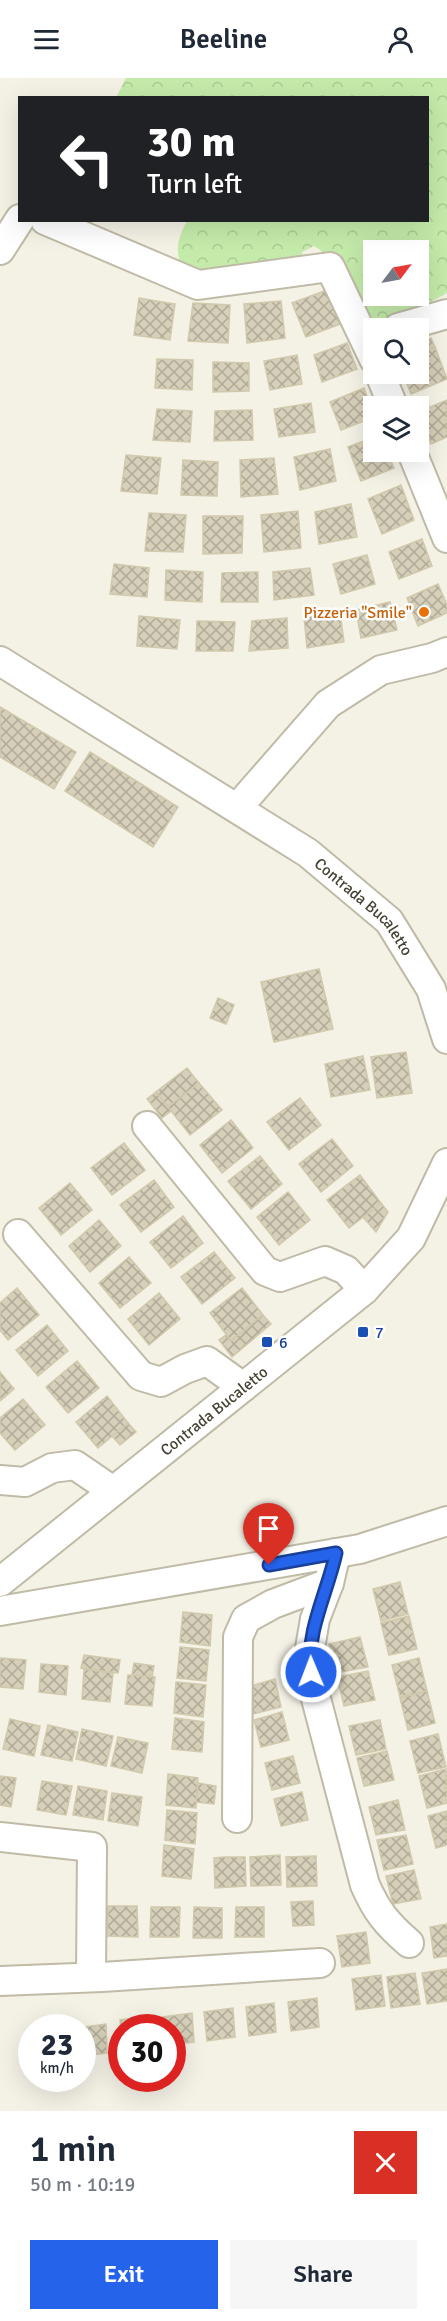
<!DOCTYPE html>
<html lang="en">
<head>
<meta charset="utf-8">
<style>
  :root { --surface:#fff; --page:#f6f6f7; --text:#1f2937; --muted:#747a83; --accent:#2563eb }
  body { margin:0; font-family:Signika,sans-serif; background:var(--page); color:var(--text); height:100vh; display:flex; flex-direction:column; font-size:22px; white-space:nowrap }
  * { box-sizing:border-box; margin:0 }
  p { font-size:20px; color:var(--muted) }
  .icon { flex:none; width:33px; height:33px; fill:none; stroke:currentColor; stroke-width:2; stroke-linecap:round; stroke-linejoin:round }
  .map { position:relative; height:2033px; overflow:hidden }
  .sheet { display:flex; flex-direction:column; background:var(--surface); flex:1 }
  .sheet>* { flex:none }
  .banner { position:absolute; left:18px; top:18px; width:411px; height:126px; border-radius:0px; box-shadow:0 6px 24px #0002; background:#202124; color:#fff; overflow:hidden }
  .needle { width:39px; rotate:58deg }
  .tools { position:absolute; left:363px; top:162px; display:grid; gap:12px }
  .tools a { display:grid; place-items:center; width:66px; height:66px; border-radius:0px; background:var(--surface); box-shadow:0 6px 24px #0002; font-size:30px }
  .speed { position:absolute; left:18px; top:1936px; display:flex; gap:12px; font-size:30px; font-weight:700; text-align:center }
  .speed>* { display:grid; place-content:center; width:78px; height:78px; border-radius:50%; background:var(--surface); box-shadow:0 6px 24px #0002; line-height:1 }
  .speed small { font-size:15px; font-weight:400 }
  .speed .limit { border:9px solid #d22; background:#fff; color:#111 }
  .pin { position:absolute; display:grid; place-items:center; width:51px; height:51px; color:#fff; margin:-62px -26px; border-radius:50% 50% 50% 0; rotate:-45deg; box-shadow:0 0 6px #0007 }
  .pin .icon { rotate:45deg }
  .me { position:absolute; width:66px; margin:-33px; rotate:359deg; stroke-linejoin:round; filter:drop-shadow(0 0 4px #0008) }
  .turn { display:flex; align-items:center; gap:21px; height:126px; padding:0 30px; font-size:27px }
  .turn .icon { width:78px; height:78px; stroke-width:2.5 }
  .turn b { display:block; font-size:42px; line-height:51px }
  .round { display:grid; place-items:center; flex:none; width:63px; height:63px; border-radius:0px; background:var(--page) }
  .head { display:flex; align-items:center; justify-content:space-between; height:102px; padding:0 30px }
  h1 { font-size:36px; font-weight:600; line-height:45px }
  .cta { display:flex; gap:12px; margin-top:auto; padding:12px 30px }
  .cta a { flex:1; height:69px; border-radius:0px; background:var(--accent); color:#fff; font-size:24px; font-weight:600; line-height:69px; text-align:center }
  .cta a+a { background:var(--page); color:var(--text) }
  header { display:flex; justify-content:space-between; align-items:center; height:78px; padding:0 30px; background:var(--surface); font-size:27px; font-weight:600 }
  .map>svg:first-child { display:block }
</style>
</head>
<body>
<header><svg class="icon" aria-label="menu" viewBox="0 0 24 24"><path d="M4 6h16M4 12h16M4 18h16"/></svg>Beeline<svg class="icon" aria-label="person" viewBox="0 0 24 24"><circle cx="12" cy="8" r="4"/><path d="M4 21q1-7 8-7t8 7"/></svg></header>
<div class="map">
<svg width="447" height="2033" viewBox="0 0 447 2033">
  <defs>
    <pattern id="forest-crowns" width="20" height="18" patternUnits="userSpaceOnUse" patternTransform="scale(1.5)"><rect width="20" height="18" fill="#c4ebaa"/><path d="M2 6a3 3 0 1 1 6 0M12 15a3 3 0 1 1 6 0" fill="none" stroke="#aacb93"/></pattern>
    <pattern id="building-cross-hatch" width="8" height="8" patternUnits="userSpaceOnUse" patternTransform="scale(1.5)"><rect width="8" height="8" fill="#d6cfb9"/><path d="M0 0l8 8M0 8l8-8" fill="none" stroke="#afaa97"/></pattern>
  </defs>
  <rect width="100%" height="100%" fill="#f4f1e5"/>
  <path fill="url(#forest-crowns)" fill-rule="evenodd" d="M126 0H447V215L383 250H374C358 226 339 182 314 168L302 174 304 190 184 193C174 175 177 161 187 143L428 142V20H116ZM374 172H418V218H374Z"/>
  <g fill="url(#building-cross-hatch)" stroke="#d1c9ac" stroke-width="1.5">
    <path d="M327 212 340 246 306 259 292 225Z"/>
    <path d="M139 220 175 226 170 262 134 257Z"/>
    <path d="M281 223 285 260 247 265 244 226Z"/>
    <path d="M193 225 230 227 228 265 188 263Z"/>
    <path d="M431 260 435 269 419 276 418 265Z"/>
    <path d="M347 265 357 291 322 304 314 277Z"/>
    <path d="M435 269 447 301 411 316 403 296H418V276Z"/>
    <path d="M297 277 302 306 270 312 264 283Z"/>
    <path d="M157 281 193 282 192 312 155 310Z"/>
    <path d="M213 284 249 285V313L213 314Z"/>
    <path d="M364 310 374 339 341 352 330 324Z"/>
    <path d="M447 322V359L431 366 418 334Z"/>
    <path d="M311 325 315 354 279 359 274 331Z"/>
    <path d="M157 331 192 333 190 364 153 362Z"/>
    <path d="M252 332 253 362 214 363 215 333Z"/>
    <path d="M374 359V374H387L394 390 361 403 348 369Z"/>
    <path d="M330 371 336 403 300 412 294 379Z"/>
    <path d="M126 377 161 380 157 416 121 413Z"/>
    <path d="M274 380 278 416 241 419 240 382Z"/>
    <path d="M183 382 218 384 217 418 181 417Z"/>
    <path d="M401 407 414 442 382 456 368 421Z"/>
    <path d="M351 426 357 459 319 466 315 434Z"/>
    <path d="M298 433 301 470 264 474 261 437Z"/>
    <path d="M149 435 186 437 183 474 145 473Z"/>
    <path d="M203 438H243L242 475 203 476Z"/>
    <path d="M422 461 432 488 399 501 389 474Z"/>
    <path d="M367 477 375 506 341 516 333 486Z"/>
    <path d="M114 486 149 490 147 519 110 516Z"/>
    <path d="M310 490 314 517 274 522 273 494Z"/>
    <path d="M166 492 203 494 202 524 165 522Z"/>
    <path d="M258 494V524H221L222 495Z"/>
    <path d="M438 506 447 527V535L418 548 407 520Z"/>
    <path d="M390 524 397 552 361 560 356 532Z"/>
    <path d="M340 535 344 564 307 570 304 539Z"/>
    <path d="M139 538 180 542 177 571 137 568Z"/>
    <path d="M287 540 288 570 249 573 252 543Z"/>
    <path d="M197 543 235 544 233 573H196Z"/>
    <path d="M0 629 76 674 54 711 0 679Z"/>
    <path d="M90 674 178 729 153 769 65 713Z"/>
    <path d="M319 891 333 951 274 964 261 904Z"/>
    <path d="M218 920 234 927 226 946 210 940Z"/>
    <path d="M406 974 412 1015 377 1020 371 979Z"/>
    <path d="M363 978 370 1012 331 1019 325 986Z"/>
    <path d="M187 990 199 1005 168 1029 156 1014Z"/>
    <path d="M199 1005 222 1032 190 1057 168 1029Z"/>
    <path d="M156 1014 171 1033 162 1040 147 1021Z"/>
    <path d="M300 1020 321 1047 289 1072 267 1044Z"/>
    <path d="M231 1042 253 1070 222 1095 200 1067Z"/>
    <path d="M332 1061 353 1088 321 1114 299 1086Z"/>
    <path d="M124 1065 145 1092 112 1117 91 1090Z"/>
    <path d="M260 1078 282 1106 251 1131 228 1103Z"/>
    <path d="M360 1097 381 1125 349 1150 327 1122Z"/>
    <path d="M154 1102 174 1129 141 1154 120 1127Z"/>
    <path d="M70 1105 92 1132 61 1157 39 1130Z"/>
    <path d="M288 1114 310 1142 279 1167 257 1139Z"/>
    <path d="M381 1125 388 1134 376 1154 363 1139Z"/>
    <path d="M183 1138 203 1165 171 1190 150 1164Z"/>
    <path d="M99 1142 121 1168 90 1194 69 1168Z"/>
    <path d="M214 1174 235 1200 202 1226 181 1199Z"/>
    <path d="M129 1179 151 1205 120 1230 99 1205Z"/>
    <path d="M17 1210 39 1237 8 1262 0 1252V1225Z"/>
    <path d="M242 1210 263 1237 231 1263 210 1235Z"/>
    <path d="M159 1215 180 1241 149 1267 128 1241Z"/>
    <path d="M263 1237 271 1246 232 1279 219 1262 226 1257 231 1263Z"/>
    <path d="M47 1247 68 1273 38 1298 16 1272Z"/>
    <path d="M77 1283 99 1310 68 1335 46 1309Z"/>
    <path d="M0 1294 14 1311 0 1323Z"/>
    <path d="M107 1318 128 1345 98 1370 76 1344Z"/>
    <path d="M23 1321 45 1347 15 1372 0 1355V1340Z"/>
    <path d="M128 1345 136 1354 120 1367 112 1358Z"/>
    <path d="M400 1504 408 1536 381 1543 373 1511Z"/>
    <path d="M183 1534 212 1537 210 1568 180 1564Z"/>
    <path d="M409 1538 417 1571 389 1577 381 1545Z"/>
    <path d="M360 1559 368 1589 336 1595 329 1566Z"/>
    <path d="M180 1569 209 1572 206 1603 177 1600Z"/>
    <path d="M84 1577 120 1582 118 1595 81 1590Z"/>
    <path d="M0 1580 26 1582 23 1611 0 1609Z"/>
    <path d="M419 1580 427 1613 400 1619 392 1587Z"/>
    <path d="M134 1585 154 1588 152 1599 132 1597Z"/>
    <path d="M41 1586 68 1588 66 1617 39 1614Z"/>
    <path d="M84 1591 113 1595 110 1624 82 1621Z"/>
    <path d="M368 1593 375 1622 344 1628 337 1599Z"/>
    <path d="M128 1597 155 1599 152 1628 125 1626Z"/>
    <path d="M275 1601 281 1629 253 1636 247 1609Z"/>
    <path d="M176 1604 206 1607 203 1639 174 1635Z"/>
    <path d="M427 1613 435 1645 408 1652 400 1620Z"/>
    <path d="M282 1634 289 1662 261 1669 254 1642Z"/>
    <path d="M175 1640 204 1644 202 1674 172 1671Z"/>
    <path d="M10 1641 40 1648 34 1678 3 1671Z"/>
    <path d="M380 1642 386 1671 356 1677 349 1648Z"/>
    <path d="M48 1647 78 1654 72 1683 41 1677Z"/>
    <path d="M82 1651 113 1658 106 1688 76 1681Z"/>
    <path d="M438 1656 446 1689 418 1695 410 1663Z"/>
    <path d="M118 1659 148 1665 142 1695 111 1688Z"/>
    <path d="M387 1673 394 1702 364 1708 357 1680Z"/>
    <path d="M293 1678 300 1705 272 1712 265 1685Z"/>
    <path d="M446 1691 447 1725 427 1730 419 1698Z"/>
    <path d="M168 1696 198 1700 196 1730 166 1727Z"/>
    <path d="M0 1698 16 1700 11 1729 0 1727Z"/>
    <path d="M42 1703 72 1708 66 1737 37 1732Z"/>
    <path d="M198 1705 216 1708 214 1726 196 1724Z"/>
    <path d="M78 1708 107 1713 103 1742 73 1737Z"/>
    <path d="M302 1714 308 1742 281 1748 274 1721Z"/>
    <path d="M112 1715 142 1719 138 1748 108 1743Z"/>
    <path d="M398 1722 405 1752 376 1757 369 1729Z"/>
    <path d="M167 1732 197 1735 195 1766 165 1762Z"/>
    <path d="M447 1733V1767L436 1770 428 1738Z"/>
    <path d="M406 1757 413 1786 384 1792 377 1762Z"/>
    <path d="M164 1767 194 1771 191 1801 162 1798Z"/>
    <path d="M280 1777 281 1807 251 1808 250 1779Z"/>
    <path d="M316 1778 317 1808 287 1809 286 1779Z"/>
    <path d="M224 1779H245L246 1808 215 1810 214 1780Z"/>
    <path d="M414 1792 421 1821 393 1826 386 1798Z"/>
    <path d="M313 1823 314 1847 293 1848 291 1824Z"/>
    <path d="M108 1828H137L138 1859 107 1858Z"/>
    <path d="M151 1829H180L179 1859H150Z"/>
    <path d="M194 1829 222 1830V1860H193Z"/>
    <path d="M236 1829H264V1859H235Z"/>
    <path d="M447 1846V1878L434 1880 430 1849Z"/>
    <path d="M366 1854 370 1885 342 1889 337 1858Z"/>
    <path d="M447 1891V1923L427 1926 422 1895Z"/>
    <path d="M415 1895 420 1926 391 1930 387 1899Z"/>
    <path d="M381 1897 385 1928 356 1932 352 1901Z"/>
    <path d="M317 1920 319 1949 291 1953 288 1924Z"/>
    <path d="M274 1925 276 1954 249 1958 246 1929Z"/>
    <path d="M233 1930 235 1959 207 1963 204 1934Z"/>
    <path d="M192 1935 194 1964 172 1967V1950H164L163 1939Z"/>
    <path d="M148 1938 149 1950H122V1960L120 1942Z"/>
    <path d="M106 1946 107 1975 82 1978V1950H77Z"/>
  </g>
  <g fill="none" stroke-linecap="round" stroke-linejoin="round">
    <defs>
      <g id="minor">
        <path d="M45 142 198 207 330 189 374 281"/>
        <path d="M0 172 20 141"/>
        <path d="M398 250 447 236"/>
        <path d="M380 296 393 328"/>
        <path d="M412 374 447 460"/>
        <path id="s1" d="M0 583 308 775 389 843 431 911 447 961"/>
        <path d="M238 729 328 626 381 592 432 580 447 574"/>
        <path d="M147 1048 265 1193 280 1199 325 1183 346 1192 364 1212"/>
        <path d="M18 1156 141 1298 161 1304 185 1291 207 1283 243 1309"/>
        <path d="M0 1402 25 1404 52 1390 75 1387 113 1413"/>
        <path d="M336 1475 329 1505 315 1541 309 1576 314 1613 365 1807C377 1834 387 1846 409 1865"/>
        <path id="s2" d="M0 1504 364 1212 411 1160 447 1085"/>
        <path d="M0 1533 360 1471 447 1443"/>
        <path d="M237 1740 238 1559 246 1541 273 1526 329 1505"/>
        <path d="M0 1759 92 1769 91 1899"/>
        <path d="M0 1903 102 1899 320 1885"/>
      </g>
    </defs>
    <use href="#minor" stroke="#c0bba7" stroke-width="32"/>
    <use href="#minor" stroke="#fff" stroke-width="28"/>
  </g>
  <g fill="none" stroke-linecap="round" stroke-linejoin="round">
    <defs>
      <path id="route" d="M269 1487 336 1475C327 1516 306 1552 311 1594"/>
    </defs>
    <use href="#route" stroke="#184099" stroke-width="15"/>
    <use href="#route" stroke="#2563eb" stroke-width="10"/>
  </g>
  <circle fill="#e8710a" stroke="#fff" stroke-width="2" cx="424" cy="534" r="6"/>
  <g fill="#1a4fb4" stroke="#fff" stroke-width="2">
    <rect x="357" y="1248" width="12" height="12" rx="3"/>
    <rect x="261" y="1258" width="12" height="12" rx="3"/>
  </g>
  <g text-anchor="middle" stroke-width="5" stroke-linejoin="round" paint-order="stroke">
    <g font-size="16" fill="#c56008" stroke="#fff" text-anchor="end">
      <text x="412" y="540">Pizzeria "Smile"</text>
    </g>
    <g font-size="16" fill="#464234" stroke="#fff">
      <text dy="6" stroke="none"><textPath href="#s1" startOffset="441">Contrada Bucaletto</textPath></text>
      <text dy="6" stroke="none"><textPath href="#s2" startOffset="274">Contrada Bucaletto</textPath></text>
    </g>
    <g font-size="16" fill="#164399" stroke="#fff" text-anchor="start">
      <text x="375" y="1260">7</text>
      <text x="279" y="1270">6</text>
    </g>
  </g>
</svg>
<div class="tools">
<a><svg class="needle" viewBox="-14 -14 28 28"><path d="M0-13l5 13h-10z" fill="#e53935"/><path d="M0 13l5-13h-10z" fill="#747a83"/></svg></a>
<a><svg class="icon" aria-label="search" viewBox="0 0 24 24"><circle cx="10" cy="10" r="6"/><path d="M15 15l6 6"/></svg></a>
<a><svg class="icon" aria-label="layers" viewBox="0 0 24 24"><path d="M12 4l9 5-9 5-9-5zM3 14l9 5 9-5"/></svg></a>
</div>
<div class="speed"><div>23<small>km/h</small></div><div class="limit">30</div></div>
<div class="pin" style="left:269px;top:1487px;background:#d93025"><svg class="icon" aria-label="arrive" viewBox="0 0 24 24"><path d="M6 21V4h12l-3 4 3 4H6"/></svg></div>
<svg class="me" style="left:311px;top:1594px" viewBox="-20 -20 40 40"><circle r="17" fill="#2563eb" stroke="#fff" stroke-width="3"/><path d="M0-11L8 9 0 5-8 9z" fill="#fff"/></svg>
<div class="banner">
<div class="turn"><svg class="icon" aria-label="left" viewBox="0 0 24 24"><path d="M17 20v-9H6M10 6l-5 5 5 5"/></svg><div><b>30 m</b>Turn left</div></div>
</div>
</div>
<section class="sheet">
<div class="head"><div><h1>1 min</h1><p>50 m · 10:19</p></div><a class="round" style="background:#d93025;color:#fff"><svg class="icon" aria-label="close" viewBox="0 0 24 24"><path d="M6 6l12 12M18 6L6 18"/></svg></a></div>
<div class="cta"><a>Exit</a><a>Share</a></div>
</section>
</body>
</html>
